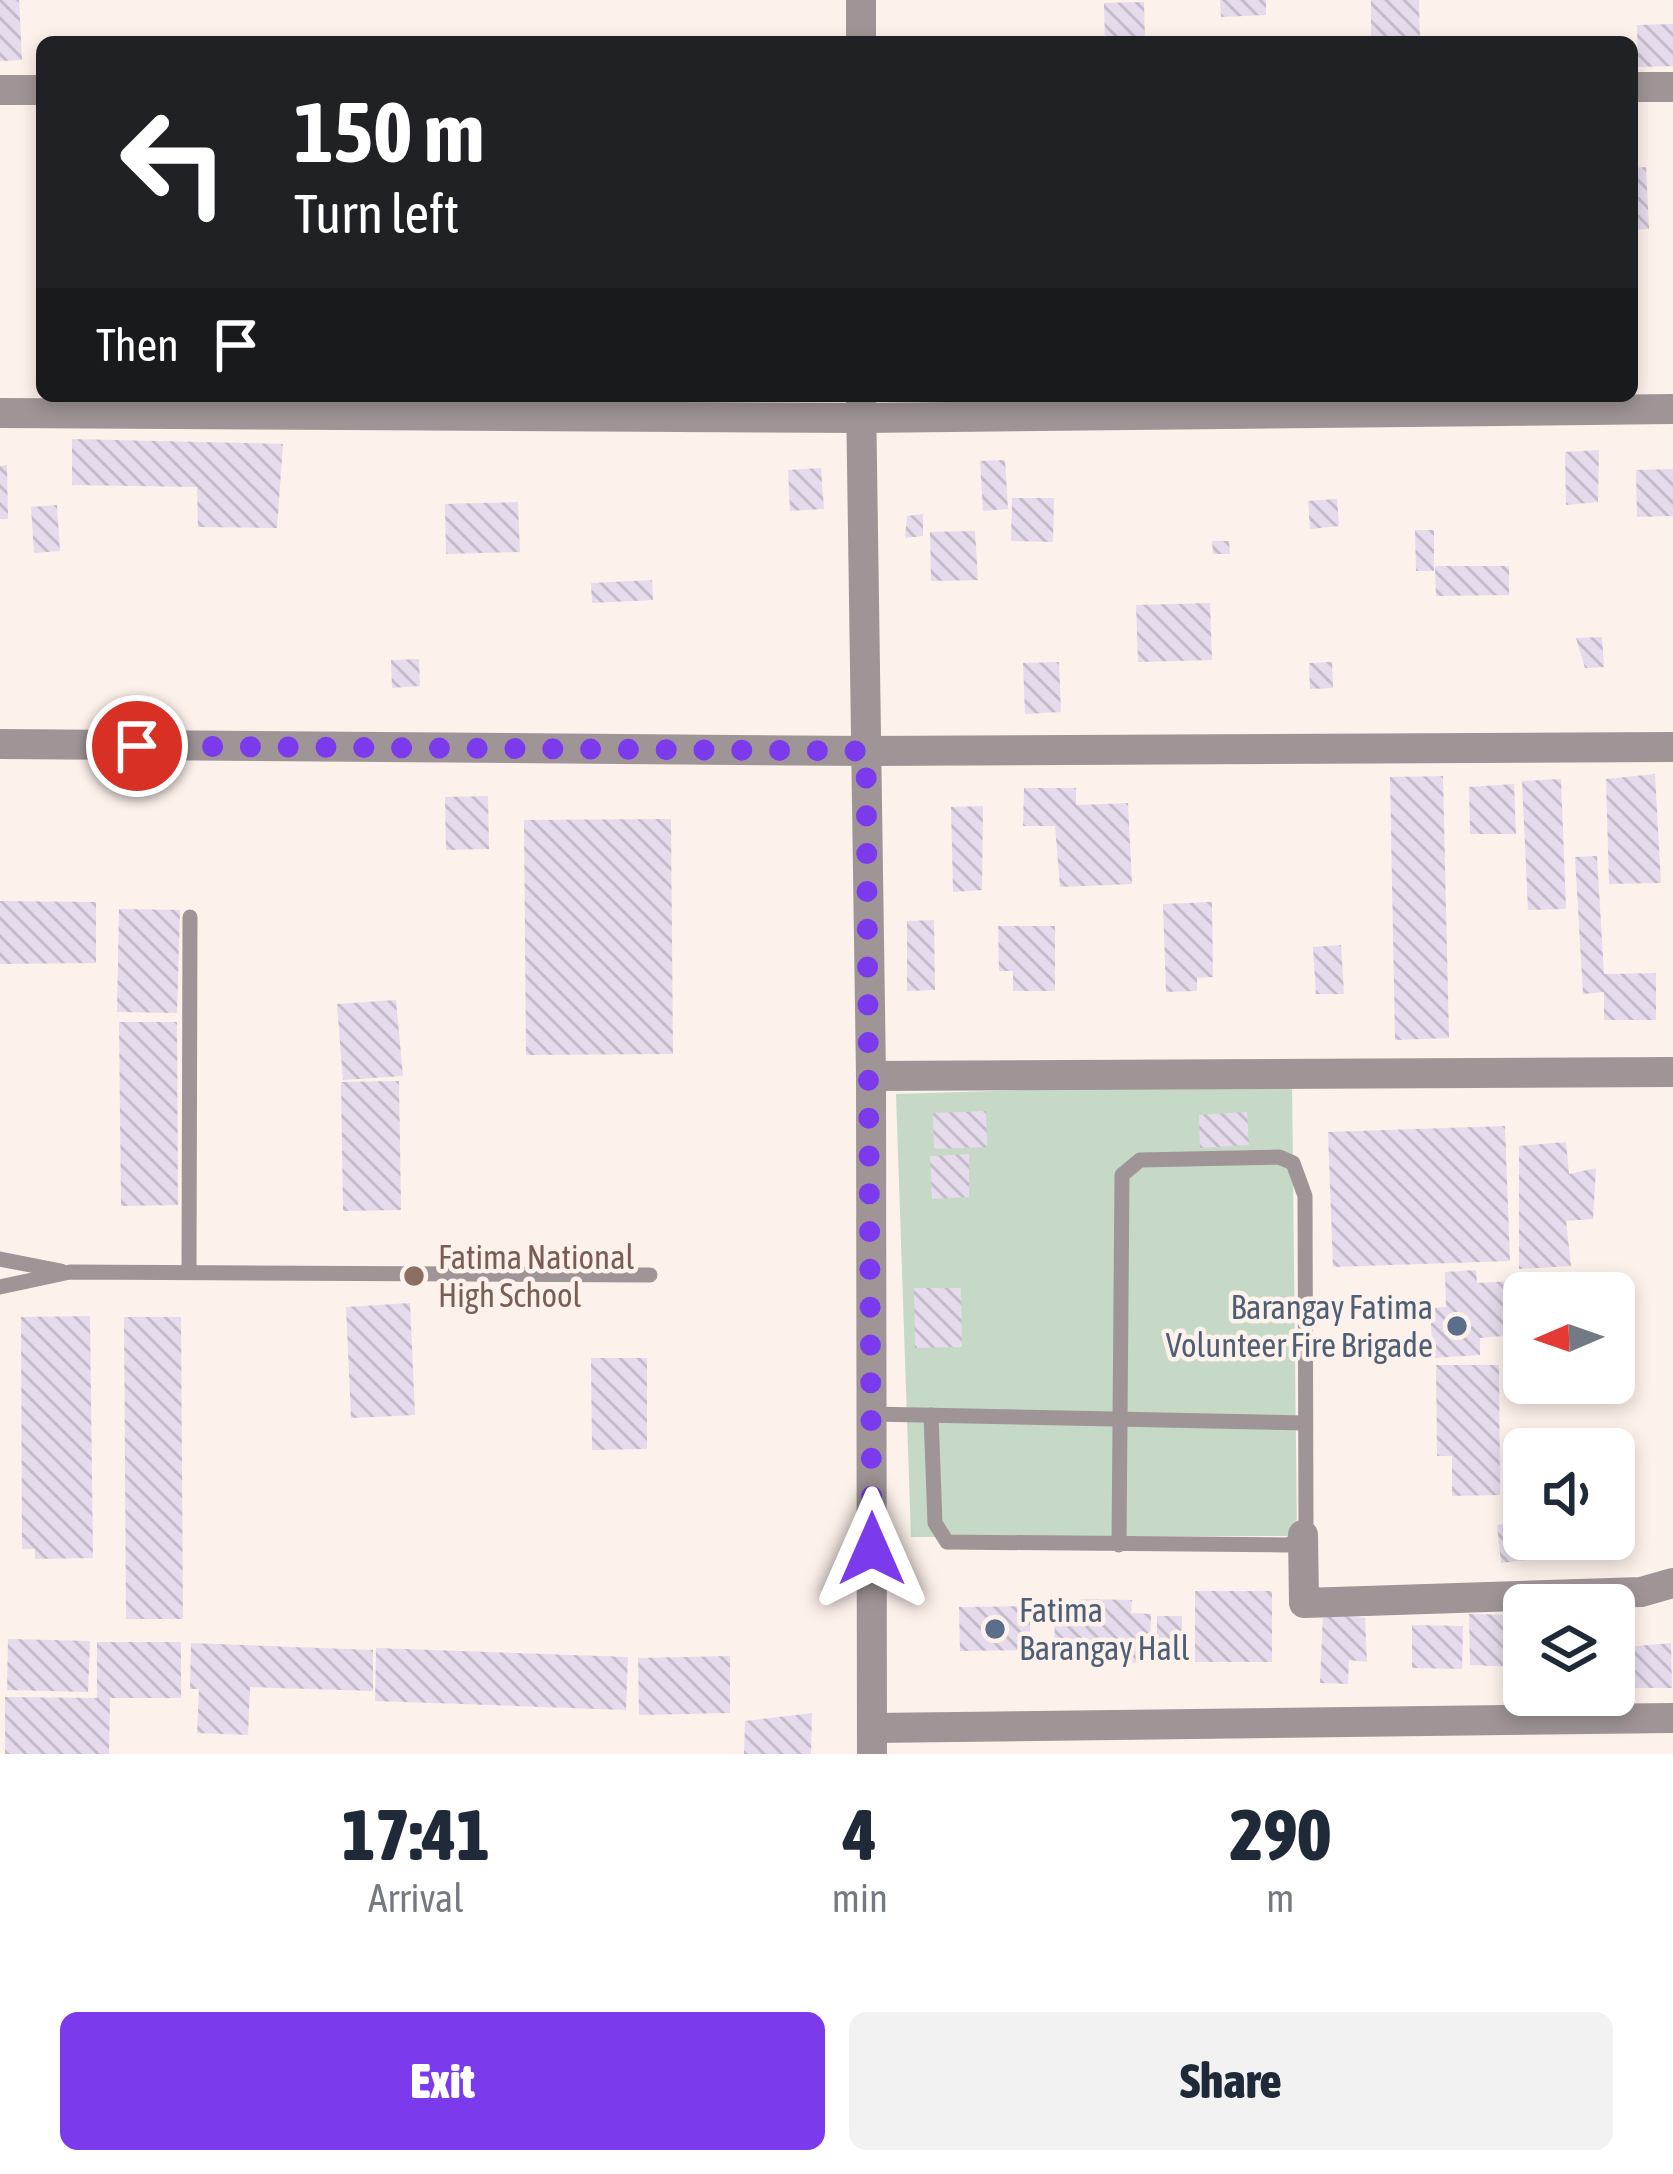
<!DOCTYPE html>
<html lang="en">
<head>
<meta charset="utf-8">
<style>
  :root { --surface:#fff; --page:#f2f2f3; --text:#1f2937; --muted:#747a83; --accent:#7c3aed }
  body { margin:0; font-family:"Asap Condensed",sans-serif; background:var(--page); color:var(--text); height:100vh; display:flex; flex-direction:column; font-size:45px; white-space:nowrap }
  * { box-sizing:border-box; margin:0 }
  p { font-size:39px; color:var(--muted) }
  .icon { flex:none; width:66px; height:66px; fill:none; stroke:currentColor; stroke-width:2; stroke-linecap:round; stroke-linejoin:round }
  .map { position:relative; height:1754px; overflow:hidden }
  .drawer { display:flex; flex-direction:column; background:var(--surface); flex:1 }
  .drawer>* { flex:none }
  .hud { position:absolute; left:36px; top:36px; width:1602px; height:366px; border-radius:18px; box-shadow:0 6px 18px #0003; background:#202124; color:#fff; overflow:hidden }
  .needle { width:78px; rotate:268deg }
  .fabs { position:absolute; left:1503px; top:1272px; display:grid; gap:24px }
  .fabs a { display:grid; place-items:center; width:132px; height:132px; border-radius:18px; background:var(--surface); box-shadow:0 6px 18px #0003; font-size:60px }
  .pin { position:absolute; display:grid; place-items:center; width:102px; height:102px; color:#fff; margin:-51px; border:6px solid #fff; border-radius:50%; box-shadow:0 3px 12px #0007 }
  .me { position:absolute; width:132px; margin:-66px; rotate:0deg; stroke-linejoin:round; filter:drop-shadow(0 0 9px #0008) }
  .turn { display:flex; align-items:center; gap:42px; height:252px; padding:0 60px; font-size:54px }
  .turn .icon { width:156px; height:156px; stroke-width:2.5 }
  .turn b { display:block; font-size:84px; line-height:102px }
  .then { display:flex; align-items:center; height:114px; padding:0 60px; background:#0003; gap:24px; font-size:45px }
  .eta { display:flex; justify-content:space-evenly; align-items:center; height:204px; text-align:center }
  .eta b { font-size:72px; font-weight:800; line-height:84px }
  .cta { display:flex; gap:24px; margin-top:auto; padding:24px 60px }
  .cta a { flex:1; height:138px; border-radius:18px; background:var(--accent); color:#fff; font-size:48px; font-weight:800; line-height:138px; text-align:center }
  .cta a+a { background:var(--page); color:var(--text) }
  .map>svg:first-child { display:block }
</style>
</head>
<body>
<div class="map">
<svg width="1673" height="1754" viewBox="0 0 1673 1754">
  <defs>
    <pattern id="building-back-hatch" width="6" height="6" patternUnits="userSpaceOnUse" patternTransform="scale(3)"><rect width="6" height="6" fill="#e5dbec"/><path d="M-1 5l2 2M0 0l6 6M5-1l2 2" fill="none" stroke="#c4bbc9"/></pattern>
  </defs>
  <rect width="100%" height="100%" fill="#fdf1eb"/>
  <path fill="#c5d9c6" d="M1292 1082 1297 1536 911 1537 896 1094Z"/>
  <g fill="url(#building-back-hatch)">
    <path d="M0 0H19L22 60 0 61Z"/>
    <path d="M1220 0H1266V15L1221 17Z"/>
    <path d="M1371 0H1419L1420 42H1371Z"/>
    <path d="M1144 2 1145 42H1105L1104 3Z"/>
    <path d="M1673 24V66L1638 67 1637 25Z"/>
    <path d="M1646 167 1649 229 1632 230V168Z"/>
    <path d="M72 439 283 444 277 528 198 527 197 487 72 485Z"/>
    <path d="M1599 450 1598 502 1566 505 1565 452Z"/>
    <path d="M1005 460 1008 509 983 511 980 461Z"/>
    <path d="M7 465 8 519H0V466Z"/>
    <path d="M821 468 824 509 790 511 788 470Z"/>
    <path d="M1673 469V516L1637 517 1636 470Z"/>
    <path d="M1012 498H1054L1053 542 1011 541Z"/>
    <path d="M1337 499 1339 526 1310 529 1308 501Z"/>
    <path d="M518 502 520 552 446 554 445 504Z"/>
    <path d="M57 505 60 551 34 553 31 507Z"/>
    <path d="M923 514V536L905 538 907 516Z"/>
    <path d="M1415 530H1434V571H1416Z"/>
    <path d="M975 531 978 580 931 581 930 532Z"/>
    <path d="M1212 541H1229L1230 554H1213Z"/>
    <path d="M1435 566H1509V595L1436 596Z"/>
    <path d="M652 580 653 600 592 603 591 583Z"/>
    <path d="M1210 603 1212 660 1138 662 1136 605Z"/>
    <path d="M1602 637 1604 667 1585 668 1576 638Z"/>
    <path d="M419 659 420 686 392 688 391 660Z"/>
    <path d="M1059 662 1061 712 1025 714 1023 663Z"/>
    <path d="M1332 662 1333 688 1310 689 1309 663Z"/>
    <path d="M1655 774 1661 883 1609 884 1606 779Z"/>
    <path d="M1443 776 1449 1038 1395 1040 1390 777Z"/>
    <path d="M1561 779 1566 909 1528 910 1522 781Z"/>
    <path d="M1514 784 1516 834H1470L1469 787Z"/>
    <path d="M1024 788H1076V805L1128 803 1132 884 1060 887 1055 826H1023Z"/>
    <path d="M488 796 489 849 446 850 445 797Z"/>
    <path d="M983 806 982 890 953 892 951 807Z"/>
    <path d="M671 819 673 1054 526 1055 524 820Z"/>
    <path d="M1597 856 1604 974 1656 973V1020H1604V992L1583 994 1575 857Z"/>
    <path d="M0 901 96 902V963L0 964Z"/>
    <path d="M1212 902 1213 977 1197 978V991L1166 992 1163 904Z"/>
    <path d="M119 909 180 910 177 1013 117 1012Z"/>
    <path d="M934 920 935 990 907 991V921Z"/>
    <path d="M998 926H1055V991H1013V971H999Z"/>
    <path d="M1341 945 1344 994H1316L1313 947Z"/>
    <path d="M396 1000 403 1076 343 1080 337 1004Z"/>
    <path d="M119 1022H177L178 1205 121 1206Z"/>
    <path d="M399 1081 401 1210 343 1211 341 1082Z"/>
    <path d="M986 1111 987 1147 934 1149 933 1113Z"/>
    <path d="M1247 1112 1249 1145 1200 1148 1199 1115Z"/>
    <path d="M1505 1126 1510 1261 1333 1267 1328 1132Z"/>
    <path d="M1566 1142 1569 1174 1596 1168 1593 1219 1566 1221 1571 1266 1519 1269V1146Z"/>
    <path d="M969 1154V1197L932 1199 930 1156Z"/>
    <path d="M1476 1270 1477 1283 1564 1278V1293H1524V1334L1480 1338V1355L1433 1358 1430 1308 1446 1307 1445 1272Z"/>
    <path d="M914 1288H961L962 1347 915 1348Z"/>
    <path d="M410 1303 415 1415 351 1418 346 1307Z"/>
    <path d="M90 1316 93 1558 35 1559V1549H22L21 1317Z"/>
    <path d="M124 1317H181L183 1619H126Z"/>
    <path d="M591 1358H647V1449L592 1450Z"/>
    <path d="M1436 1365H1499L1500 1495 1452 1496V1456H1437Z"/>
    <path d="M1524 1486V1539H1568L1569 1555 1501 1563 1497 1525 1513 1522 1510 1488Z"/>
    <rect x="1195" y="1591" width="77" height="71"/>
    <path d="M1080 1599 1132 1600 1131 1613 1151 1614 1150 1663 1054 1660 1055 1608H1079Z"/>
    <path d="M1030 1606V1650L960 1651 959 1607Z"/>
    <path d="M1323 1613 1365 1618 1367 1662 1349 1660 1348 1684 1320 1683Z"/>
    <path d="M1469 1614 1520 1615 1518 1667 1470 1665Z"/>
    <rect x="1157" y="1616" width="25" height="34"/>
    <path d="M1412 1625 1463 1626 1462 1669 1412 1668Z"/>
    <path d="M8 1639 90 1641 88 1692 7 1690Z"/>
    <path d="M97 1642H181V1698H110L109 1754H5V1697L97 1698Z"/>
    <path d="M191 1643 373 1650V1691L250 1687 248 1735 197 1733 199 1689H190Z"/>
    <path d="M1671 1643 1672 1688H1626V1647Z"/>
    <path d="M376 1648 628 1657 626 1710 375 1701Z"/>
    <path d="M730 1656V1713L639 1715 638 1658Z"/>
    <path d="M812 1713 811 1754H744L745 1721Z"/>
  </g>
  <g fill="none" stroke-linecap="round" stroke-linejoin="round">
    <g stroke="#9f9596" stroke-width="15">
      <path d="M0 1259 61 1271"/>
      <path d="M189 1271 190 917"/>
      <path d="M0 1287 70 1272 650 1275"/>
      <path d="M871 1414 1305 1423"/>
      <path d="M931 1415 935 1523 947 1542 1287 1545 1296 1541 1306 1523 1305 1196 1293 1163 1279 1157 1140 1160 1122 1175 1119 1545"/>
    </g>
    <g stroke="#9f9596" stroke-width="30">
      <path d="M861 42V0"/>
      <path d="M1632 87H1673"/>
      <path d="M0 90H42"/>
      <path d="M861 396 871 1076 872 1754"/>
      <path d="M0 413 861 418 1673 409"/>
      <path d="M0 744 867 751 1673 747"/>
      <path d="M871 1076 1673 1072"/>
      <path d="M1303 1535 1304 1603 1641 1592 1673 1583"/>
      <path d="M872 1728 1673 1718"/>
    </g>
  </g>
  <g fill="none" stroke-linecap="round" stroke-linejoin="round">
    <path stroke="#7c3aed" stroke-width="21" stroke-dasharray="0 37.8" d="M137 746 866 751 872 1549"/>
  </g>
  <circle fill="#8d6e63" stroke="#fdf1eb" stroke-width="4.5" cx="414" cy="1276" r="12"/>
  <g fill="#5c6f8a" stroke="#fdf1eb" stroke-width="4.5">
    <circle cx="1457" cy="1326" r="12"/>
    <circle cx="995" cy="1629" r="12"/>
  </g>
  <g text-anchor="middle" stroke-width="9" stroke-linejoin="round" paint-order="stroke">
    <g font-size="33" fill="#785e54" stroke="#fdf1eb" text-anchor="start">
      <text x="438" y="1269">Fatima National<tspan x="438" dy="38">High School</tspan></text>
    </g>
    <g font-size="33" fill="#4e5e75" stroke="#fdf1eb" text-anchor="end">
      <text x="1433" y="1319">Barangay Fatima<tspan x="1433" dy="38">Volunteer Fire Brigade</tspan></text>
      <text x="1019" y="1622" text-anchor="start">Fatima<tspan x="1019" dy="38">Barangay Hall</tspan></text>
    </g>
  </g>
</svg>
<div class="fabs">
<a><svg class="needle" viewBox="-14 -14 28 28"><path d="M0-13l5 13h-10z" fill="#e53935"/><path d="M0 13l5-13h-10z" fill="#747a83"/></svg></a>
<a><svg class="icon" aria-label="sound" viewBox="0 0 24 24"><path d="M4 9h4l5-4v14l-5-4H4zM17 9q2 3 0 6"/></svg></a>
<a><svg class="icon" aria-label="layers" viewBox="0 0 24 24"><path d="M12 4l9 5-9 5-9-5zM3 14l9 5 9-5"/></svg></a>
</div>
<div class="pin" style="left:137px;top:746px;background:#d93025"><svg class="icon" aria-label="arrive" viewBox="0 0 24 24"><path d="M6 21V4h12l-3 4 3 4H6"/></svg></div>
<svg class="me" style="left:872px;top:1549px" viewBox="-20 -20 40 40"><path d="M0-17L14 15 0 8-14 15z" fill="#7c3aed" stroke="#fff" stroke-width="4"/></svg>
<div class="hud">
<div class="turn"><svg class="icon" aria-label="left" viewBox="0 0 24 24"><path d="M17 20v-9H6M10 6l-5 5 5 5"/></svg><div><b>150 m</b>Turn left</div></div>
<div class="then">Then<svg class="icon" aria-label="arrive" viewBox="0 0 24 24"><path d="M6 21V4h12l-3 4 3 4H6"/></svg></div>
</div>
</div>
<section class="drawer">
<div class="eta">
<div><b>17:41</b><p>Arrival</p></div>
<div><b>4</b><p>min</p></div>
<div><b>290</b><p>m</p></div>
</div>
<div class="cta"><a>Exit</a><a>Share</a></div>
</section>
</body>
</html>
